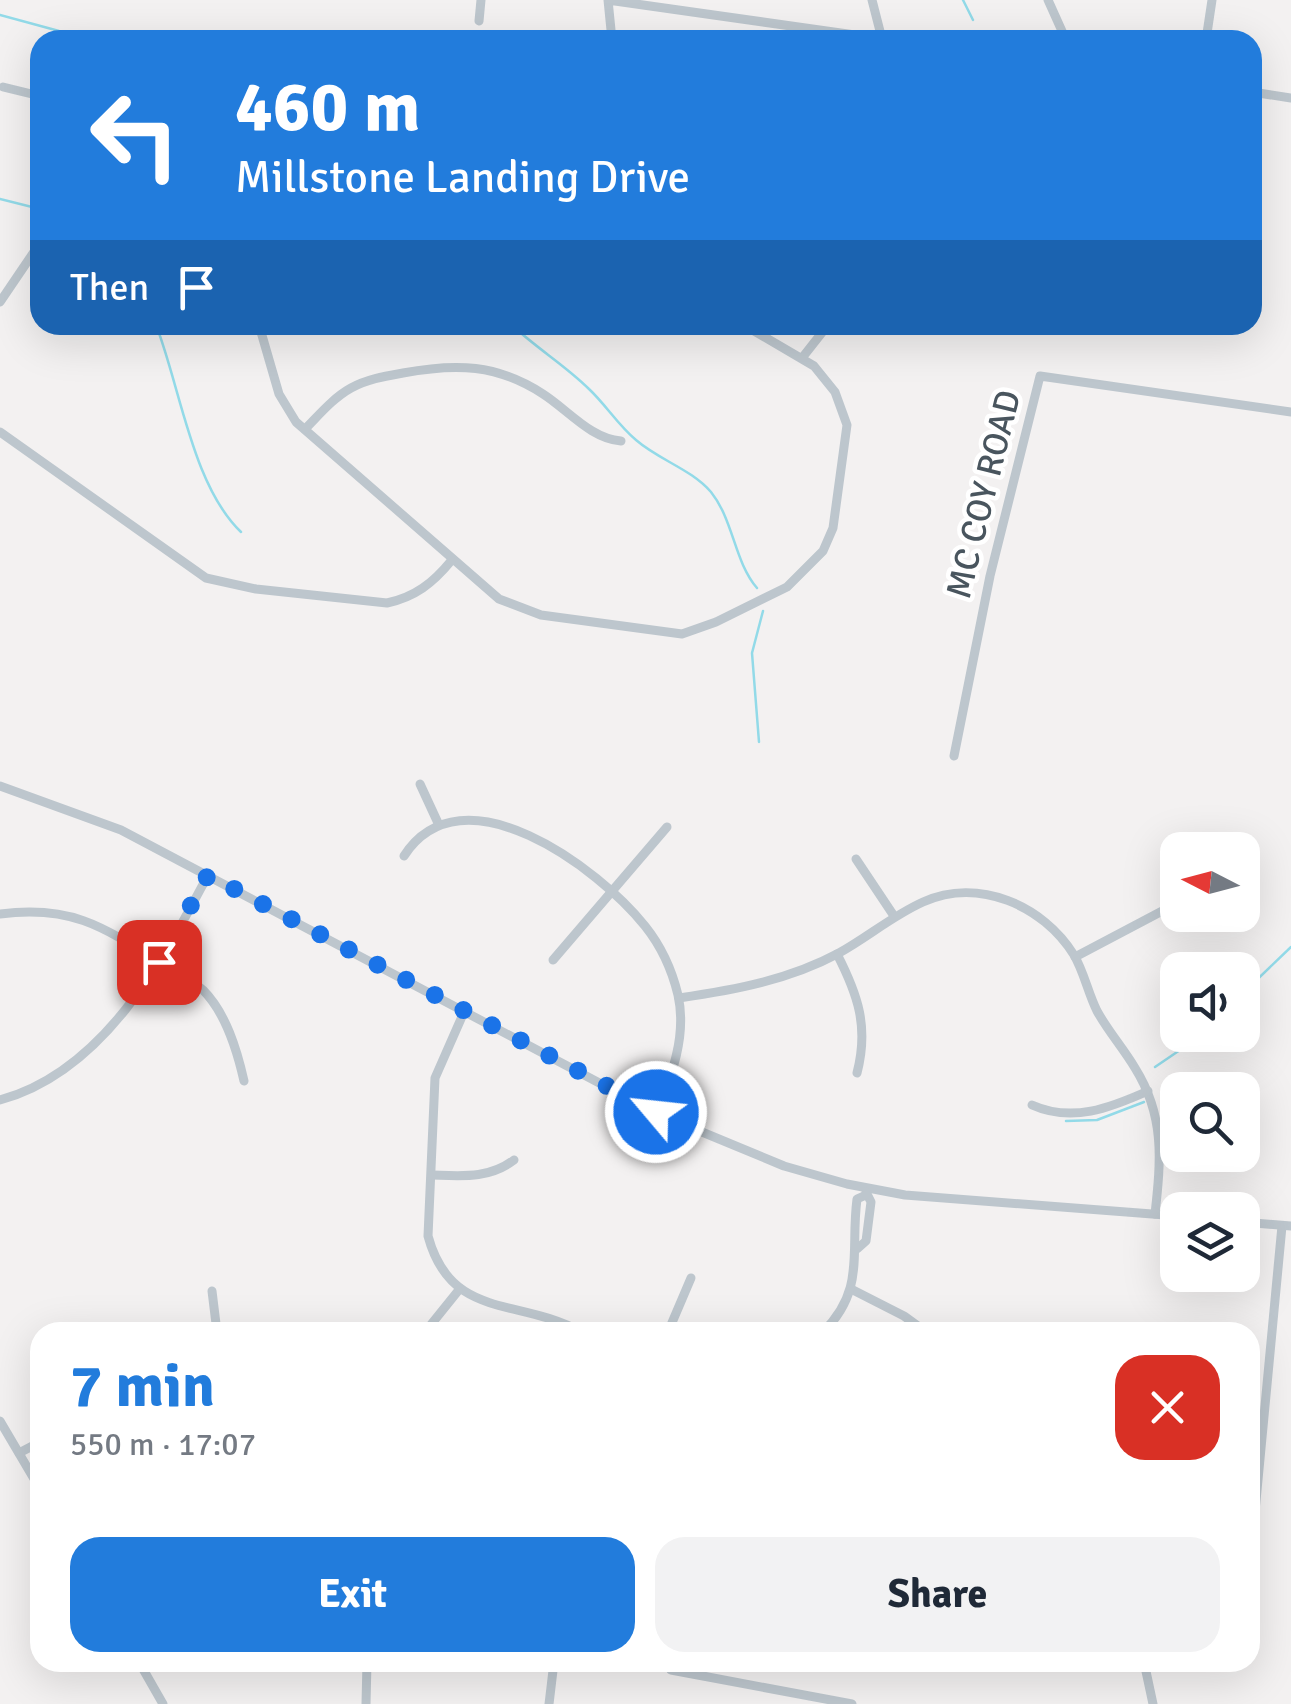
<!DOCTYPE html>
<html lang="en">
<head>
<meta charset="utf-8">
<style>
  :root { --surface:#fff; --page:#f2f2f3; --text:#1f2937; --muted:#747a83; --accent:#227cdc }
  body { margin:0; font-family:Signika,sans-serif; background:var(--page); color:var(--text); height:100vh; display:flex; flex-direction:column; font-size:38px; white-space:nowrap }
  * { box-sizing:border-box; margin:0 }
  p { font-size:32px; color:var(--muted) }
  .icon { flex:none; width:55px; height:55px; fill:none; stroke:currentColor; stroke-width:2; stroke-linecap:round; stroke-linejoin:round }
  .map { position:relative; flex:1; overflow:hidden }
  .side { position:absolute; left:30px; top:1322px; width:1230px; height:350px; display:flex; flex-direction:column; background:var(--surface); border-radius:30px; box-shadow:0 10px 40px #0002 }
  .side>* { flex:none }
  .banner { position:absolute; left:30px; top:30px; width:1232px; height:305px; border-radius:30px; box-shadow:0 10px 40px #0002; background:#227cdc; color:#fff; overflow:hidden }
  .needle { width:65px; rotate:276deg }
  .tools { position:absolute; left:1160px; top:832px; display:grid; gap:20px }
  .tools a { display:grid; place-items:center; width:100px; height:100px; border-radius:20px; background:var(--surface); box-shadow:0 10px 40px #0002; font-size:50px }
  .pin { position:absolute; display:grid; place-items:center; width:85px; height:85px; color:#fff; margin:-42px; border-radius:20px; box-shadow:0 5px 15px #0006 }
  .me { position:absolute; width:110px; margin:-55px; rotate:298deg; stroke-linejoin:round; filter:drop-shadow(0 0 8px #0008) }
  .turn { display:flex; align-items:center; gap:35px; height:210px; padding:0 40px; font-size:45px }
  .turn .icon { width:130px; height:130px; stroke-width:2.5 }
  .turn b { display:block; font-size:70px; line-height:85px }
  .then { display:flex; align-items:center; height:95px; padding:0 40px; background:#0003; gap:20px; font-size:38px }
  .round { display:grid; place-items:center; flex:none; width:105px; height:105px; border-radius:30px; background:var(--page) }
  .overview { display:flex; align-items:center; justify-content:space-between; height:170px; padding:0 40px }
  h1 { font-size:60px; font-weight:800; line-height:75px; color:var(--accent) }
  .cta { display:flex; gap:20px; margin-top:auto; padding:20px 40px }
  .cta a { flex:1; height:115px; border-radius:30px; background:var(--accent); color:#fff; font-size:40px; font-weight:800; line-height:115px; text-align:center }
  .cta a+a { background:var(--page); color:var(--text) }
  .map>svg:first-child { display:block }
</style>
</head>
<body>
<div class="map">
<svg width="1291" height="1704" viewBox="0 0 1291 1704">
  <rect width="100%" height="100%" fill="#f3f1f1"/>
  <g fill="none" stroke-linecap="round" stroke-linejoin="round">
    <g stroke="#92dae8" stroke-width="2.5">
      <path d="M963 0 973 20"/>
      <path d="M0 15 59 31 123 40"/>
      <path d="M0 199 40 209"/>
      <path d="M156 325C180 386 192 485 241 532"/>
      <path d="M512 325C536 348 565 365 589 389 606 405 618 425 636 440 659 460 691 469 711 492 734 521 734 561 757 588"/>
      <path d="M759 742 752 653 763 611"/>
      <path d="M1242 994 1291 947"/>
      <path d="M1155 1067 1202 1035"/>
      <path d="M1066 1121 1097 1120 1144 1102"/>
    </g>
    <g stroke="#bdc6cd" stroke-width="9">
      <path d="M872 0 882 39"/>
      <path d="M1048 0 1066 40"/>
      <path d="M479 21 481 0"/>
      <path d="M612 40 608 0 890 40"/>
      <path d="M1206 40 1212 0"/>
      <path d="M3 87 40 96"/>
      <path d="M1252 92 1291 98"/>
      <path d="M0 302 40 243"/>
      <path d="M259 325 279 394 296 422 499 599 541 615 682 634 716 622 787 587 823 551 833 528 847 425 835 392 814 366 744 325"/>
      <path d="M802 358 828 325"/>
      <path d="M305 429C319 415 333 398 351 388 367 379 386 376 403 373 456 363 497 364 543 394 568 410 591 439 621 441"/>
      <path d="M0 432 206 578 256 589 387 603C415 597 433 583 451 561"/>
      <path d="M954 756 990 576 1040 376 1291 412"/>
      <path d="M420 784 438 823"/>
      <path d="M0 786 121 830 656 1113 784 1166 847 1184 905 1195 1178 1216"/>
      <path d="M404 856C462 766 599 868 645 926 661 946 672 970 678 995 687 1036 672 1075 656 1113"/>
      <path d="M856 859 894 916"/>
      <path d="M0 914C69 905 101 925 157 961 171 970 191 979 203 990 226 1013 237 1050 244 1081"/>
      <path d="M837 954C858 995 869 1027 857 1073"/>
      <path d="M1075 957 1166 909"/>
      <path d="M553 960 667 827"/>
      <path d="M679 998C734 990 789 980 839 953 868 937 892 916 923 902 978 877 1043 905 1074 955 1084 972 1088 993 1097 1011 1108 1031 1123 1048 1135 1068 1165 1116 1161 1160 1155 1214"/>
      <path d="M464 1012 435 1078 428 1236C451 1321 519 1297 581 1332"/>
      <path d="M0 1100C103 1072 162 962 208 875"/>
      <path d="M1032 1105C1072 1123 1110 1108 1148 1091"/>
      <path d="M432 1175C462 1176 489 1179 514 1160"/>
      <path d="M1242 1222 1291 1226"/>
      <path d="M857 1249 866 1241 871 1202 866 1192"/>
      <path d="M851 1289 904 1316 926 1332"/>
      <path d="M212 1291 217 1332"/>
      <path d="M425 1332 458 1291"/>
      <path d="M668 1332 691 1278"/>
      <path d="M823 1332C866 1290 850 1252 857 1199L866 1195"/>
      <path d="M0 1421 40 1489"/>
      <path d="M19 1453 40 1442"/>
      <path d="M1254 1522 1282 1226"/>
      <path d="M139 1662 163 1704"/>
      <path d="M672 1662 671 1670 852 1704"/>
      <path d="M1144 1662 1153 1704"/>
      <path d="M366 1704 367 1662"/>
      <path d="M549 1704 554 1662"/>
    </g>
  </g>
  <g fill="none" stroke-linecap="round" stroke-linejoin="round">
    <path stroke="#1a73e8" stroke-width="18" stroke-dasharray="0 32.4" d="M159 962 208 875 656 1112"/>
  </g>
  <g text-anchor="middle" stroke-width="9" stroke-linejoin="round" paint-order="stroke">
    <g font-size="35" fill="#49555e" stroke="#fff">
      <text transform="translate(983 494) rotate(-76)" y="12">MC COY ROAD</text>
    </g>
  </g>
</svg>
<div class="tools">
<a><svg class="needle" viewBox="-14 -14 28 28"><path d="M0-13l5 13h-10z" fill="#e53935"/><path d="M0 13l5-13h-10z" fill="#747a83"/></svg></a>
<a><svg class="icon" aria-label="sound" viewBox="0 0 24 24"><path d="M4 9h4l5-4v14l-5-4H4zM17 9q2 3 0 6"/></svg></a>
<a><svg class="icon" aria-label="search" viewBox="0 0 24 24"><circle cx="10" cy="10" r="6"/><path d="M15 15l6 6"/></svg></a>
<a><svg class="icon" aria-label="layers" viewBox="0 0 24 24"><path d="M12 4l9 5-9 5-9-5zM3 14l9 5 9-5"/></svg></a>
</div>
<div class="pin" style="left:159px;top:962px;background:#d93025"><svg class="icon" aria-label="arrive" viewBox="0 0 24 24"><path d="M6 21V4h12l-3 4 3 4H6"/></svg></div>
<svg class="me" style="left:656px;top:1112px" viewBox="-20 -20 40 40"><circle r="17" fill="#1a73e8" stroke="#fff" stroke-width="3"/><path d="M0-11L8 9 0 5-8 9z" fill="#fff"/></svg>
<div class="banner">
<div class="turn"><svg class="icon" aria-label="left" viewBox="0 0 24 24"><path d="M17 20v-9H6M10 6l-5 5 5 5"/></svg><div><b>460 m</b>Millstone Landing Drive</div></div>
<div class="then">Then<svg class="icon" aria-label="arrive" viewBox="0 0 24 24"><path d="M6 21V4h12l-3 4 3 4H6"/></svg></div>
</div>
<section class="side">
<div class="overview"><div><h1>7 min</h1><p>550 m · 17:07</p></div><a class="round" style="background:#d93025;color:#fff"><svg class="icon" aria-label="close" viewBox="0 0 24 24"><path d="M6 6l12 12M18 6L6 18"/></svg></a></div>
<div class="cta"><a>Exit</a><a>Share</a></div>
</section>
</div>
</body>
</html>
